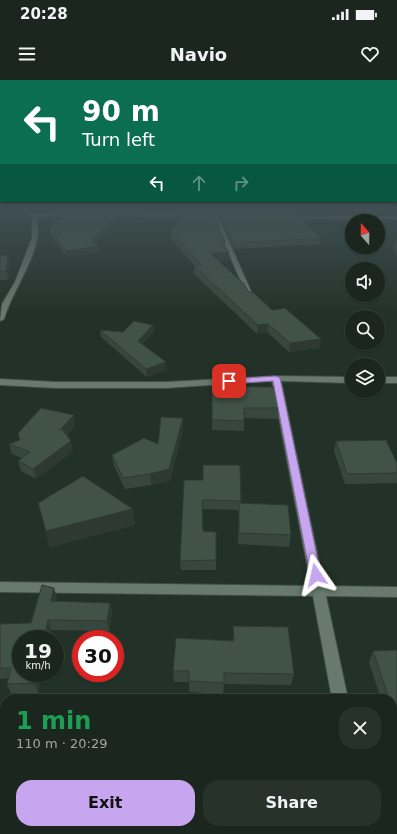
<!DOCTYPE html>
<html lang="en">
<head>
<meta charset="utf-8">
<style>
  :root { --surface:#1a261e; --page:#27322b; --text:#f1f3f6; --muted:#9fa5a4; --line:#38433c; --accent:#c7a6ef }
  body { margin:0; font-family:"DejaVu Sans",sans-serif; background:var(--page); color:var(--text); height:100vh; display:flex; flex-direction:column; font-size:15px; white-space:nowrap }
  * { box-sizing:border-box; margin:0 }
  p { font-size:13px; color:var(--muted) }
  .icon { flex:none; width:22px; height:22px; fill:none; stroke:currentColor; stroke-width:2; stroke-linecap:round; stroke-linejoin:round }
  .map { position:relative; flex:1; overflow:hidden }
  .panel { position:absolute; left:0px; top:614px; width:397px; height:140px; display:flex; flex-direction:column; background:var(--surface); border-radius:16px 16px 0 0; box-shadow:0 1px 3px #0004,0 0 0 1px var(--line) }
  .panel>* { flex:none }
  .banner { position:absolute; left:0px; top:0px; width:397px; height:122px; box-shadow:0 1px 3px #0004,0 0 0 1px var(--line); background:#0b6e4f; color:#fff; overflow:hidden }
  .needle { width:26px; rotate:340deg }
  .fabs { position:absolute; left:345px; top:134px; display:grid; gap:8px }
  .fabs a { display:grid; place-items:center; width:40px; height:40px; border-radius:50%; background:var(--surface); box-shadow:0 1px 3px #0004,0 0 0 1px var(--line); font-size:20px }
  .speed { position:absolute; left:12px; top:550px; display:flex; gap:8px; font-size:20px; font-weight:700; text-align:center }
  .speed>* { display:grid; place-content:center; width:52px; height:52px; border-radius:50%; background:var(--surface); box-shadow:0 1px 3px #0004,0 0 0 1px var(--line); line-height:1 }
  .speed small { font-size:10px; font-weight:400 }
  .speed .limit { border:6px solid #d22; background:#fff; color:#111 }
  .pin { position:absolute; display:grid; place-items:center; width:34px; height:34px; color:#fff; margin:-17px; border-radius:8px; box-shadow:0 2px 6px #0006 }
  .me { position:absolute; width:44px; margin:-22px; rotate:349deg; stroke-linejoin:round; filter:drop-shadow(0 0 3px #0008) }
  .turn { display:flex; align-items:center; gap:14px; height:84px; padding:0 16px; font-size:18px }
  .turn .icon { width:52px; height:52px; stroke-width:2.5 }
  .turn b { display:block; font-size:28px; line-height:34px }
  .lanes { display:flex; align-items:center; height:38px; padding:0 16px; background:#0003; justify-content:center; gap:20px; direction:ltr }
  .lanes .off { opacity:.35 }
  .round { display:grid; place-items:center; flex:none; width:42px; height:42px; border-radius:16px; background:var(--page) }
  .head { display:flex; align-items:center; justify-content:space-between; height:68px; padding:0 16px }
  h1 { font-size:24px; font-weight:600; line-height:30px; color:#1e9e55 }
  .primary-button { display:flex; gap:8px; margin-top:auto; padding:8px 16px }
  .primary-button a { flex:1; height:46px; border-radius:16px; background:var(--accent); color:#111; font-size:16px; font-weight:600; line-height:46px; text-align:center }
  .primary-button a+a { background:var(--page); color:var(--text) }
  .status { display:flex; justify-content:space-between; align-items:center; height:28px; padding:0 20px; background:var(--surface); direction:ltr }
  .status svg { height:11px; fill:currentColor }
  header { display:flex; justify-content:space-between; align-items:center; height:52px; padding:0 16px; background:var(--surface); font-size:18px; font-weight:600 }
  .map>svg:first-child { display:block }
</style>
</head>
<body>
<div class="status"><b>20:28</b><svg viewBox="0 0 49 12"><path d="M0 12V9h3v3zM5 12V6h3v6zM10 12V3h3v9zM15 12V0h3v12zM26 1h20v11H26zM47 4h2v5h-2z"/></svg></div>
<header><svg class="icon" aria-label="menu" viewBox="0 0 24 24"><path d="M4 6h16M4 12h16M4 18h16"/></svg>Navio<svg class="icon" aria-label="heart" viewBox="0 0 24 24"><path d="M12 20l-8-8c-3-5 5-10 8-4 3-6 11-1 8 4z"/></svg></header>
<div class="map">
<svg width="397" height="754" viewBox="0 0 397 754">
  <rect width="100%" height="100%" fill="#233228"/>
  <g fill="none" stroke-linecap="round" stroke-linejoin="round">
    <defs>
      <g id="minor">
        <path d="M28 130H32L35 134H76L78 135 76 136 37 137C37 144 39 153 37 159 31 188 12 212 4 239L0 241 2 224 15 202 32 158V136Z"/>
        <path d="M86 130H90V134L235 135 233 137H218L254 218 251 220 248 218 213 137 88 136 86 135Z"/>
        <path d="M285 136 397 137V139L287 138Z"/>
        <path d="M276 296 352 297V303L281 301 324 506 397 507V517L326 516 348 619H332L313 516 0 512V502L311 506 272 301 166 308H56L0 305V299L56 302H166Z"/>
        <rect x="378" y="297" width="19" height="6"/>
        <path d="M357 749H375L377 754H359Z"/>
      </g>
    </defs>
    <use href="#minor" stroke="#3f4d44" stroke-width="2"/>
    <use href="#minor" fill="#687a6e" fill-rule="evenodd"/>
  </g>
  <g fill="#38473d">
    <path d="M47 130H86L84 133H69L119 139 95 164 98 173 67 177 50 154 49 148 66 133H48Z"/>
    <path d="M91 130H390V134L290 132V134L321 158 320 164 234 169 220 140V134H213L225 162V168L229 180 219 181 248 211 320 268 289 272 267 252 257 254 194 194V186H195L171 159V152L187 132 126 131 124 133H92Z"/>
    <path d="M394 161H397V175L393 169Z"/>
    <path d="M8 175 10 184 8 200H0V176Z"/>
    <path d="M153 245 154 252 142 264 166 282V290L147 297 101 257 100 250 123 252Z"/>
    <path d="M212 306 279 328 278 339 244 338V351L212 350Z"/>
    <path d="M75 345 67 355 73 371 36 399 21 391 18 381 22 378 12 374 9 364 19 360 18 353Z"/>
    <path d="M183 349 170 401 151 405 125 409 114 386 112 375 158 364Z"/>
    <path d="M336 361 397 383V403L345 404 334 371Z"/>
    <path d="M184 400 241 421V423L291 455 289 467 238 464 239 430 202 429 203 451 216 480V490H181L180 481Z"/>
    <path d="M38 423 135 445 50 467Z"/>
    <path d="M57 518 56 522 110 523 112 533 109 551 51 550 49 559H21L42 593 38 613 11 614 7 604 8 598 0 599V544L31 543Z"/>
    <path d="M233 546 294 594 291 605 224 604 223 614 189 612V602H174L173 591 233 560Z"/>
    <path d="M397 570V642L392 643V619H381L369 582 373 571Z"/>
  </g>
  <g fill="#2e3932">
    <path d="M118 133 119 139 93 166 92 160Z"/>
    <path d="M98 166V173L67 177 66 171Z"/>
    <path d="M229 172V180L211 182V174Z"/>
    <path d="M8 175 10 184 8 200 6 191Z"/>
    <path d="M268 244 267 252 257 254 258 245Z"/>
    <path d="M153 245 154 252 138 268V261Z"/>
    <path d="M321 259 320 268 289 272 290 263Z"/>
    <path d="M166 282V290L147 297 146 289Z"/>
    <path d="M74 335 75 345 61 361 59 351Z"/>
    <path d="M183 338V349L170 401 151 405 150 394Z"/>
    <path d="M71 361 73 371 36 399 33 389Z"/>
    <path d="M133 429 135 445 50 467 46 451Z"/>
    <path d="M54 508 57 518 54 532 51 521Z"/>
    <path d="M110 523 112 533 109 551 107 541Z"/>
    <path d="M48 540 51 550 49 559H44Z"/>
    <path d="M37 593H42L38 613 35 603Z"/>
  </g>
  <g fill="#415247" stroke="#2e3932">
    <path d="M66 133H118L92 160 98 166 66 171 49 148Z"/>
    <path d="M183 133H212L225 162H220L229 172 211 174 244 204 248 211 251 213 253 212 272 230 285 228 321 259 290 263 268 244 258 245 194 186 202 185 171 152Z"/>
    <path d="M220 134H296L321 158 234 163Z"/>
    <path d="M8 175 6 191 0 192V176Z"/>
    <path d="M134 241 153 245 138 261 166 282 146 289 100 250 123 252Z"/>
    <path d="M212 306 274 307 279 328H244V341L212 340Z"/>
    <path d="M41 328 74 335 59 351 62 349 71 361 33 389 18 381 30 372 9 364 20 360 18 353Z"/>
    <path d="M161 337 183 338 169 389 150 394 123 398 112 375 144 358 158 364Z"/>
    <path d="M386 360 397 383V393L347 394 336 361Z"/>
    <path d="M203 385H240L241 421 202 420 203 451 216 452V480L180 481 184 400H203Z"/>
    <path d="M83 396 133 429 46 451 38 423Z"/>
    <path d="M239 423 288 425 291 455 239 453Z"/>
    <path d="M42 505 54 508 51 521 110 523 107 541 48 540 44 559H21V593H37L35 603 7 604 11 588H0V544L31 543Z"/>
    <path d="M233 546 288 547 294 594 224 593V603L189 601V591H173L176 558 234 561Z"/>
    <path d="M397 570V632H393L392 628V619H389L373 571Z"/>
  </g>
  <linearGradient id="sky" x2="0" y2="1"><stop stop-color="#131c16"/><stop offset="0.55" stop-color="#3f4f53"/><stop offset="1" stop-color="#3f4f53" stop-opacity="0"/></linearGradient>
  <rect width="397" height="235" fill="url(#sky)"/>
  <path fill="#c7a6ef" stroke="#816c9b" d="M276 296 280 298 321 495 320 498 316 499 311 498 310 495 273 301 229 304 225 301 229 299Z"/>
</svg>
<div class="fabs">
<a><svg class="needle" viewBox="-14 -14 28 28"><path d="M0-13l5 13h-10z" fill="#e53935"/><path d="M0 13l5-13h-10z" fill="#9fa5a4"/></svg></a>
<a><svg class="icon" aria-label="sound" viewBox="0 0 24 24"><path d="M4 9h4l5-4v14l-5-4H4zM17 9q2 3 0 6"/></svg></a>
<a><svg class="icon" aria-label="search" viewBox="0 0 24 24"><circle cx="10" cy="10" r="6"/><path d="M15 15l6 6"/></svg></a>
<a><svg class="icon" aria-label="layers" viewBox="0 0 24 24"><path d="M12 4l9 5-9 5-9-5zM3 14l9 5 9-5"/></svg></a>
</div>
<div class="speed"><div>19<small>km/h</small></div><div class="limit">30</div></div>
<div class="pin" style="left:229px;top:301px;background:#d93025"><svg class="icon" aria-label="arrive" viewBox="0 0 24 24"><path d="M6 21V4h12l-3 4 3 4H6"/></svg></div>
<svg class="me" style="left:316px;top:495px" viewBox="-20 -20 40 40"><path d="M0-17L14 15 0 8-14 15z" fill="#c7a6ef" stroke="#fff" stroke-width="4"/></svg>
<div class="banner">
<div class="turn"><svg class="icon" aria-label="left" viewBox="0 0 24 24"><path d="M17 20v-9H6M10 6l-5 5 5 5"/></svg><div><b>90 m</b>Turn left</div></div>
<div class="lanes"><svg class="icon" aria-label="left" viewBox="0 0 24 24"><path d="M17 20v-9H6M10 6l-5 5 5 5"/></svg><svg class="icon off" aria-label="ahead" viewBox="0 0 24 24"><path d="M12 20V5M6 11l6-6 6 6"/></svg><svg class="icon off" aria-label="right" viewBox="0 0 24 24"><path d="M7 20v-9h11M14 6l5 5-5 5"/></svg></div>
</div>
<section class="panel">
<div class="head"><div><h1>1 min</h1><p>110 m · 20:29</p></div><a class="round"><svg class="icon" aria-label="close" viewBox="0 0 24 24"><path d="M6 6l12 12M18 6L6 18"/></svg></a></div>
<div class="primary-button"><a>Exit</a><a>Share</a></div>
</section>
</div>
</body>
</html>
